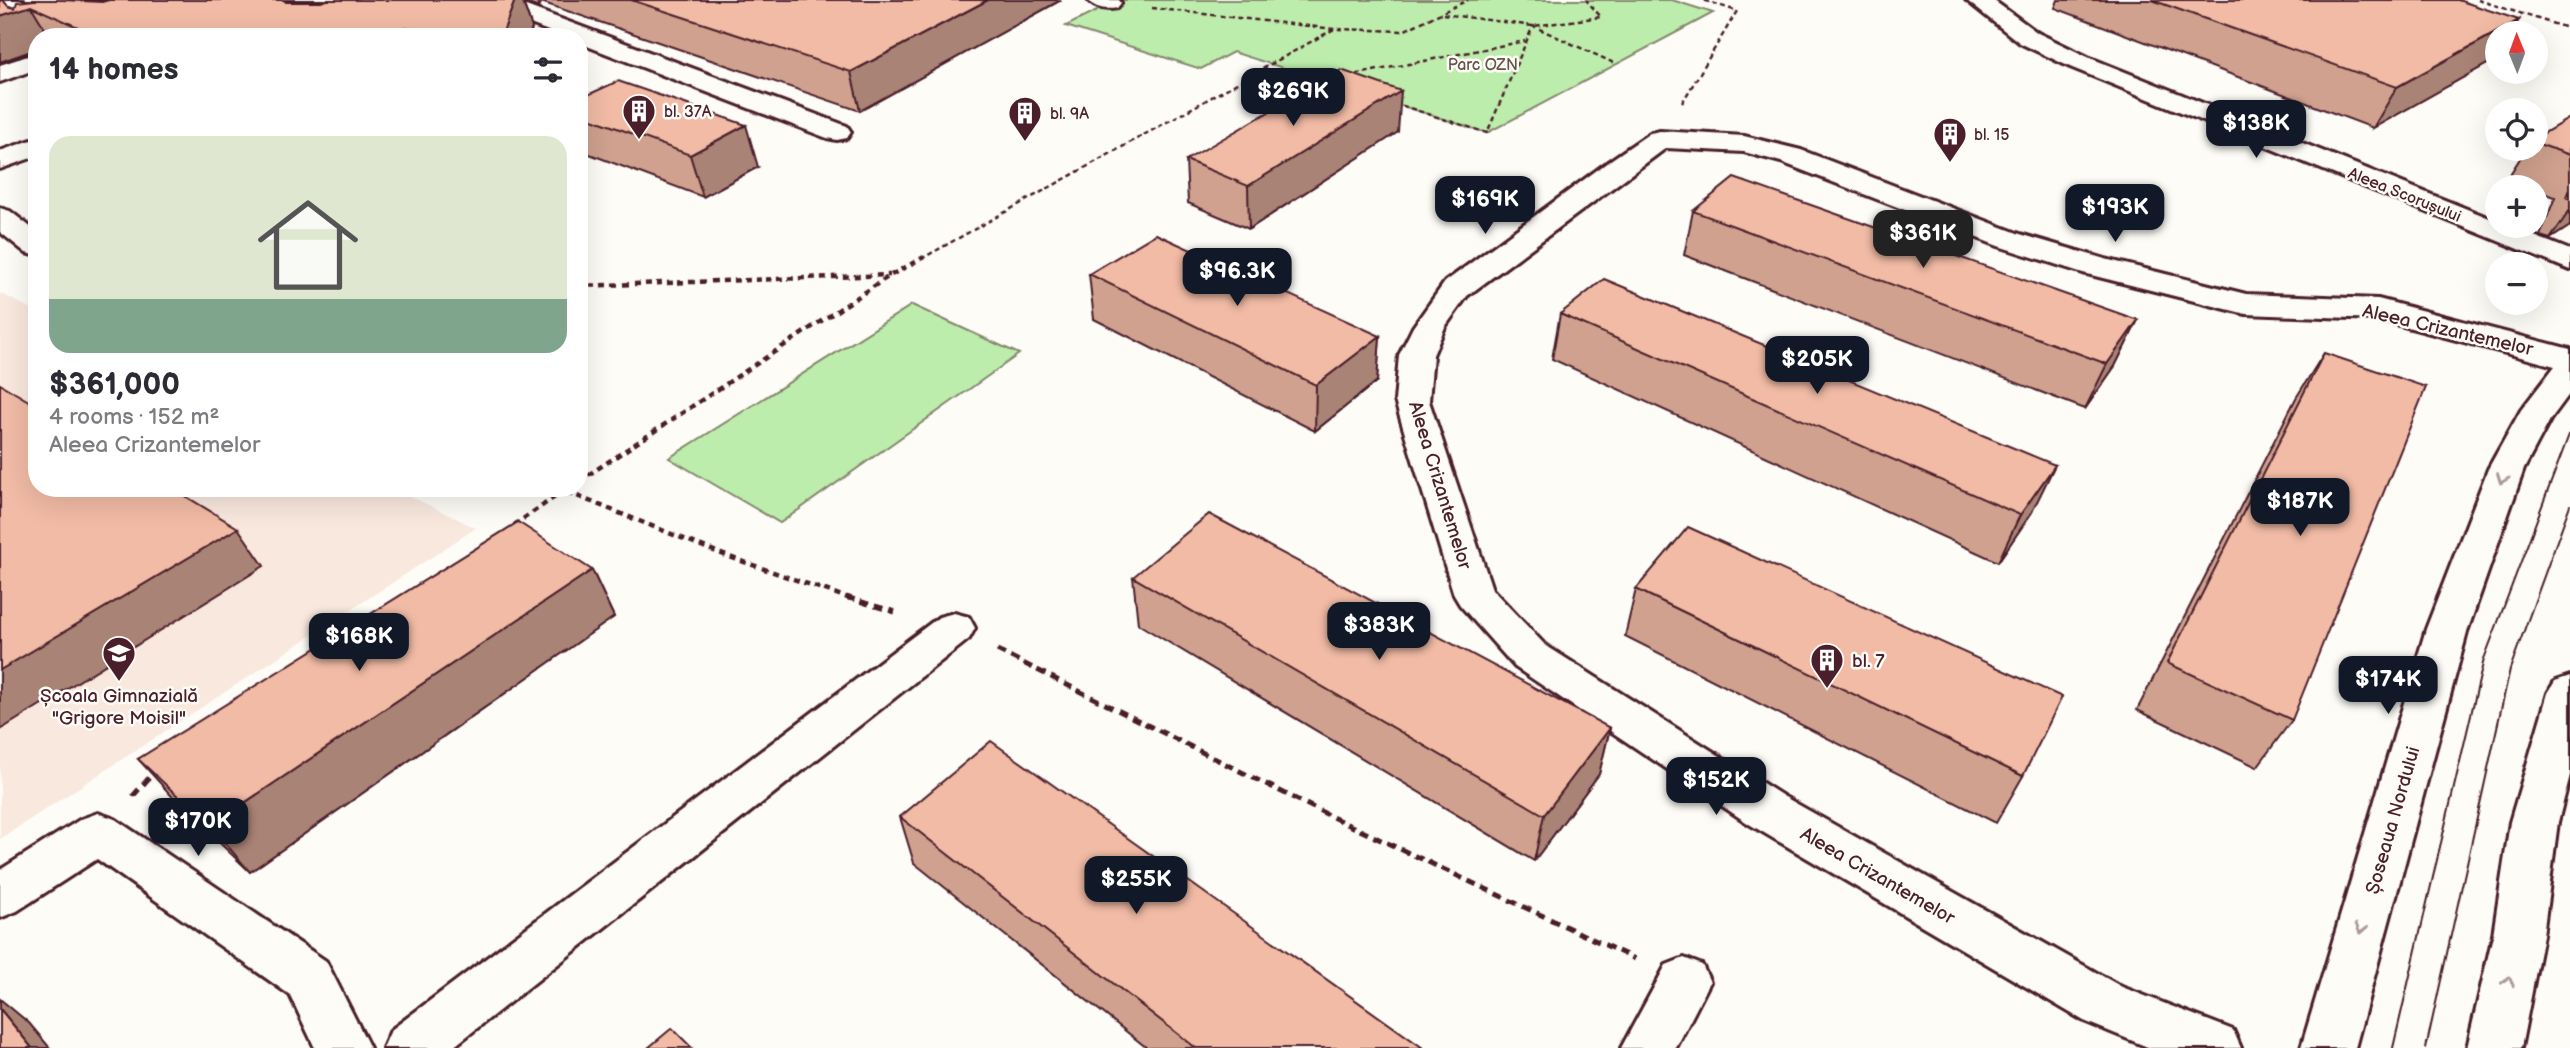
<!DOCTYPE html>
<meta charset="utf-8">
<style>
:root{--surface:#fff;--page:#f2f2f3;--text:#2b2b33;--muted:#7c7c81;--line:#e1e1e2;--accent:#111827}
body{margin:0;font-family:"Balsamiq Sans",sans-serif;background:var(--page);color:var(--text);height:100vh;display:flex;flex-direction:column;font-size:26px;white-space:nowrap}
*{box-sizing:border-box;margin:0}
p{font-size:23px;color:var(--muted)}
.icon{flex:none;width:38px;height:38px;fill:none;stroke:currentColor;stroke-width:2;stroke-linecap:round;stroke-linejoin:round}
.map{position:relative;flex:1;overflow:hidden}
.panel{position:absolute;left:28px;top:28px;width:560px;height:469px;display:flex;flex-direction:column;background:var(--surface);border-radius:28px;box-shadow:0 7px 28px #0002}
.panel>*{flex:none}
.needle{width:46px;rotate:359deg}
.tools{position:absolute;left:2485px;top:21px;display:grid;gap:14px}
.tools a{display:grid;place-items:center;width:63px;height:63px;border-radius:50%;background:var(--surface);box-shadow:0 7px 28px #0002;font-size:35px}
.price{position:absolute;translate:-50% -60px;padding:0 16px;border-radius:14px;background:var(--accent);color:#fff;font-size:23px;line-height:46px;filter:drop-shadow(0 2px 4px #0008)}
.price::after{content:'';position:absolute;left:50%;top:42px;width:21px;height:16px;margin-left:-10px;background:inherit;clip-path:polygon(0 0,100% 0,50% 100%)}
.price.on{background:#222;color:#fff}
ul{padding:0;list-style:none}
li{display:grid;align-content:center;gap:14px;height:371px;padding:0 21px}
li+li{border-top:2px solid var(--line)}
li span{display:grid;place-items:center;height:217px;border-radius:21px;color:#555}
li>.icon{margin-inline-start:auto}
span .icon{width:126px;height:126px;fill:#fffc;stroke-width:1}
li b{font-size:30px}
h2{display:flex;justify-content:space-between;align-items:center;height:84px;padding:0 21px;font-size:30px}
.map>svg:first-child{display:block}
</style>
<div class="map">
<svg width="2570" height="1048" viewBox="0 0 2570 1048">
<rect width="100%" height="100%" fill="#fdfcf7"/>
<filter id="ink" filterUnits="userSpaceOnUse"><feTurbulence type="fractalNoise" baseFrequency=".0143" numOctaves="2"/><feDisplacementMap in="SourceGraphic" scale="14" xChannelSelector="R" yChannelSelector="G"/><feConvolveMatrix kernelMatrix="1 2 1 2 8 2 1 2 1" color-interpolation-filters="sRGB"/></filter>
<g filter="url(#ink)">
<path fill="#f9e8de" d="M 0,293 L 37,312 L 37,488 L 393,488 L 476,528 L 0,839 Z"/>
<path fill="#bdedac" stroke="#84866c" stroke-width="2" d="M 1119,0 L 1672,0 L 1713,13 L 1487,133 L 1233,52 L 1201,69 L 1066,26 Z
M 912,305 L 1019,354 L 780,523 L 669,458 Z"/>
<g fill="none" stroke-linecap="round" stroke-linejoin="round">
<defs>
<path id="minor" d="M 0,0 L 23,0 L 54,37 L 37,37 L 37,43 L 33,42 Z
M 477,0 L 510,0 L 847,126 L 851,132 L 847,138 L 837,140 L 827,138 L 579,43 L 579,37 L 564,37 L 481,5 Z
M 1088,0 L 1119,0 L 1121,3 L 1117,8 C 1107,10 1095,9 1088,0 Z
M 1966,0 L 1993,0 L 2038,33 L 2088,57 L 2497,221 L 2497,226 L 2509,226 L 2570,250 L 2570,270 L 2070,67 L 2020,43 Z
M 37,53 L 37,69 L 0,82 L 0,65 Z
M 1660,131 L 1744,136 L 1801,150 L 2020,234 L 2105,259 L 2246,294 L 2378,299 L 2570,349 L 2570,370 L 2377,319 L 2246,314 L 2083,273 L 1998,246 L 1781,162 L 1744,152 L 1666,148 L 1467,296 L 1445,327 L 1433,355 L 1429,401 L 1492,589 L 1545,645 L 1783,796 L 2122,987 L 2233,1030 L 2241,1048 L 2150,1048 L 2084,1021 L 1749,824 L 1515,667 L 1460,605 L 1454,595 L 1395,401 L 1399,355 L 1413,327 L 1445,282 L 1612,159 L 1650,133 Z
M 37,138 L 37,156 L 0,169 L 0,151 Z
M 0,208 L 10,211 L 37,232 L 37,256 L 26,253 L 0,232 Z
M 954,613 L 969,617 L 975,628 L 969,639 L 452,1048 L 383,1048 L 391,1030 L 939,617 Z
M 98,813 L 115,819 L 326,961 L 370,1048 L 315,1048 L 290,995 L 97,859 L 17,911 L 0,918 L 0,870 L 81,819 Z
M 1684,958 L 1702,965 L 1710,982 L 1676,1048 L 1621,1048 L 1666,965 Z"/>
<path id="major" d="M 2570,359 L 2570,393 L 2550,420 L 2524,469 L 2468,629 L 2355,1048 L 2301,1048 L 2426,629 L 2488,469 L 2521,410 L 2558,362 Z
M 2570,676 L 2570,775 L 2558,822 L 2543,935 L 2521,1048 L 2467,1048 L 2493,935 L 2510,822 L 2548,693 L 2555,681 Z"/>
</defs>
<use href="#minor" stroke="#4a1f2b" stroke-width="6"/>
<use href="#major" stroke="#4a1f2b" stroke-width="6"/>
<path stroke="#4a1f2b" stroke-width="2.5" stroke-dasharray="5 3.5" stroke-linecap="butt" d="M 2478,0 L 2570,29
M 1152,8 L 1334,29 L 1403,31 L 1468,0
M 1443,14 L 1533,26 L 1601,17 L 1586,0
M 1348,76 L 1525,41
M 1394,103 L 1487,133 L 1533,26 L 1616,64
M 1682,103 L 1737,11 L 1703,0
M 921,259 L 1334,29"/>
<path stroke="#4a1f2b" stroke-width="4.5" stroke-dasharray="6 5" stroke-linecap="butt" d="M 579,286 L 890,275
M 579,481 L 891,275 L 924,257
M 557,488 L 724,555 L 851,599
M 514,525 L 568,488"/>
<path stroke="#4a1f2b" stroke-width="5" stroke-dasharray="9 6" stroke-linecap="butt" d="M 846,597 L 895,612
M 997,650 L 1332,817 L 1635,959
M 133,796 L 155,771"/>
<use href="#minor" fill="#fdfcf7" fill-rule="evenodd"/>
<use href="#major" fill="#fdfcf7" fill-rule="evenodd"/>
<path stroke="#4a1f2b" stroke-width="2" d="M 2393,1048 L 2484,659 L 2570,432
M 2426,1048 L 2510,669 L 2570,505"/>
</g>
<path fill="#cfa18e" stroke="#4a1f2b" stroke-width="2" d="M 0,0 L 8,6 L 15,8 L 27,1 L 26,0 L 1061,0 L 860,111 L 541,2 L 539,8 L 523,2 L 532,28 L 529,37 L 37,37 L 37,49 L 0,62 Z
M 2058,0 L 2458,0 L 2497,33 L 2497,57 L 2496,59 L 2373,128 L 2055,8 Z
M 579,99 L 758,167 L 703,197 L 579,150 Z
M 2570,118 L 2570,226 L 2550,239 L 2540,236 L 2555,197 L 2536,190 L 2536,187 L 2530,187 L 2507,179 L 2526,149 L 2536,149 L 2536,138 Z
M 1398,132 L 1249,229 L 1188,203 L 1186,160 Z
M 1693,211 L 2138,320 L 2115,366 L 2085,409 L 1684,255 Z
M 1089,274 L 1380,336 L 1377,381 L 1315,431 L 1094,319 Z
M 1560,314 L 2032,512 L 1998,562 L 1552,359 Z
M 2324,353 L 2292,720 L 2257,767 L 2137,710 L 2296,398 Z
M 592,570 L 614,617 L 250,872 L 180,805 L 138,759 Z
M 1133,577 L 1610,728 L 1599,774 L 1534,861 L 1138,624 Z
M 1636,589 L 2023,776 L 1996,823 L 1625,636 Z
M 900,817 L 1423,1048 L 1147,1048 L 914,863 Z"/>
<path fill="#a98374" stroke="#4a1f2b" stroke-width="2" d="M 63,0 L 170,0 L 90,30 Z
M 284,0 L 381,0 L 306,30 Z
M 515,0 L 522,0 L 532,28 L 529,37 L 501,37 Z
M 536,0 L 540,0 L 541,2 L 539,8 Z
M 988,0 L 1061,0 L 860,111 L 851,72 Z
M 31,6 L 50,37 L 37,37 L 37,49 L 0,62 L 0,16 Z
M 2519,20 L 2511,33 L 2497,33 L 2497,57 L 2496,59 L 2373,128 L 2397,87 Z
M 406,27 L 410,37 L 381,37 Z
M 1401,91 L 1398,132 L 1249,229 L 1248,186 Z
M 746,125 L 758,167 L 703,197 L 690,155 Z
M 2570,210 L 2570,226 L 2550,239 Z
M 2138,320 L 2115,366 L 2085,409 L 2107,364 Z
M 1380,336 L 1377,381 L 1315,431 L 1316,385 Z
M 2055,465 L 2032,512 L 1998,562 L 2020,515 Z
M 238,528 L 264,566 L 0,730 L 0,670 Z
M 592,570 L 614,617 L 250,872 L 210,826 Z
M 1610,728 L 1599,774 L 1534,861 L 1544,815 Z
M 0,999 L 29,1023 L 50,1048 L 32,1048 L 0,1009 Z"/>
<path fill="#f1bba5" stroke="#4a1f2b" stroke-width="2" d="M 0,0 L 3,0 L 8,6 L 15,8 L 17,2 L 34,0 L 63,0 L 102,2 L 109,0 L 284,0 L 286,2 L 321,2 L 327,0 L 515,0 L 501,37 L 434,37 L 406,27 L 381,37 L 100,37 L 31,6 L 0,16 Z
M 631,0 L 988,0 L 851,72 Z
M 2152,0 L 2458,0 L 2519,20 L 2397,87 Z
M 1341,70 L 1401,91 L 1248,186 L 1186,160 Z
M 618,81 L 746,125 L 690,155 L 579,114 L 579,99 Z
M 2570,118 L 2570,155 L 2536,143 L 2536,138 Z
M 1734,178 L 2138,320 L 2107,364 L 1693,211 Z
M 2570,189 L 2570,199 L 2567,197 Z
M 1156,234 L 1380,336 L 1316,385 L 1089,274 Z
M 1604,279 L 2055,465 L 2020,515 L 1560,314 Z
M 2324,353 L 2426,387 L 2292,720 L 2167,663 Z
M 0,384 L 37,406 L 37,488 L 172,488 L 238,528 L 0,670 Z
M 1209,514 L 1610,728 L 1544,815 L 1133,577 Z
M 518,522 L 592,570 L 210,826 L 138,759 Z
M 1688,527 L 2062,697 L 2023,776 L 1636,589 Z
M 991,741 L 1423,1048 L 1196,1048 L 900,817 Z
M 0,1009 L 32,1048 L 0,1048 Z
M 672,1028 L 692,1048 L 648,1048 Z"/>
<defs><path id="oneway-chevron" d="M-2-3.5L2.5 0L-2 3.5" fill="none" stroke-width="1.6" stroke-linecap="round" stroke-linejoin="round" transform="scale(1.75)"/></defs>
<g stroke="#ac999b">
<use href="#oneway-chevron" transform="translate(2502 479) rotate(111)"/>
<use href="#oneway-chevron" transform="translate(2361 929) rotate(106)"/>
<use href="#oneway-chevron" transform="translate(2508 981) rotate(-78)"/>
</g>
</g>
<defs>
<symbol id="building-pin" viewBox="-11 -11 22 30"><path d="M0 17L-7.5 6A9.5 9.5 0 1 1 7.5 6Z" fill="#4a1f2b" stroke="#fdfcf7"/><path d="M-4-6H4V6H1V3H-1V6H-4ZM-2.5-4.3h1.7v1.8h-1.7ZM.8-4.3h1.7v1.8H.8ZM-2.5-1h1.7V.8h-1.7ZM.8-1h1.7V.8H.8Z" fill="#fff"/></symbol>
<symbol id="school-pin" viewBox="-11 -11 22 30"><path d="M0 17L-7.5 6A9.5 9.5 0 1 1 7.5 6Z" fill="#4a1f2b" stroke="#fdfcf7"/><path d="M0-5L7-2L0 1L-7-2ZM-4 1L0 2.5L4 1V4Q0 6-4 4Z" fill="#fff"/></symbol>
</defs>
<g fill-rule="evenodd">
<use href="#building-pin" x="620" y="92" width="38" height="52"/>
<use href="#building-pin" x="1006" y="94" width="38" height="52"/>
<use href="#building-pin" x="1931" y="115" width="38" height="52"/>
<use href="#school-pin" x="100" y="634" width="38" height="52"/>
<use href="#building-pin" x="1808" y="641" width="38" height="52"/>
</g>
<g text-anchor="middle" stroke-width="5" stroke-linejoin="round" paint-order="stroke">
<g font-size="16" fill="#67524b" stroke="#fdfcf7">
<text x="1483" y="70">Parc OZN</text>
</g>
<g font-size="16" fill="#4a1f2b" stroke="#fdfcf7" text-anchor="start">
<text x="664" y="117">bl. 37A</text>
<text x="1050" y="119">bl. 9A</text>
<text x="1974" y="140">bl. 15</text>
</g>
<g font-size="16" fill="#4a1f2b" stroke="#fdfcf7">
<text transform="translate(2405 194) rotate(22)" y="6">Aleea Scorușului</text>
</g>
<g font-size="19" fill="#4a1f2b" stroke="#fdfcf7">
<text transform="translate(2448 329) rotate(13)" y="7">Aleea Crizantemelor</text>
<text transform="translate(1441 485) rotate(73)" y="7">Aleea Crizantemelor</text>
<text transform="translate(2392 820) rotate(-74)" y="7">Șoseaua Nordului</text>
<text transform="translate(1878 875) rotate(30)" y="7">Aleea Crizantemelor</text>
</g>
<g font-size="19" fill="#4a1f2b" stroke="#fdfcf7" text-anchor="start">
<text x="1852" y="667">bl. 7</text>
<text x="119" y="702" text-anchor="middle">Școala Gimnazială<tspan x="119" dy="22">"Grigore Moisil"</tspan></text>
</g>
</g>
</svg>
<div class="tools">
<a><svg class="needle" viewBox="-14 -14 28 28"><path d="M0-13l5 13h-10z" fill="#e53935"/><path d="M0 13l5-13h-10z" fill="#7c7c81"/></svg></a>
<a><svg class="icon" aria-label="locate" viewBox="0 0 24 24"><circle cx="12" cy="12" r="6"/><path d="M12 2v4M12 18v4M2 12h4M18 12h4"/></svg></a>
<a>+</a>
<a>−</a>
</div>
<b class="price" style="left:1293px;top:128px">$269K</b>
<b class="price" style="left:2256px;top:160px">$138K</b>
<b class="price" style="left:1485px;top:236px">$169K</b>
<b class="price" style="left:2115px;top:244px">$193K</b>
<b class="price on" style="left:1923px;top:270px">$361K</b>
<b class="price" style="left:1237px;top:308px">$96.3K</b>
<b class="price" style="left:1817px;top:396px">$205K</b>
<b class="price" style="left:2300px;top:538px">$187K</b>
<b class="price" style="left:1379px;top:662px">$383K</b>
<b class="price" style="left:359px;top:673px">$168K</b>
<b class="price" style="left:2388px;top:716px">$174K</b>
<b class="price" style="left:1716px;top:817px">$152K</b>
<b class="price" style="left:198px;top:858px">$170K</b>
<b class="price" style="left:1136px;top:916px">$255K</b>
<section class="panel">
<h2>14 homes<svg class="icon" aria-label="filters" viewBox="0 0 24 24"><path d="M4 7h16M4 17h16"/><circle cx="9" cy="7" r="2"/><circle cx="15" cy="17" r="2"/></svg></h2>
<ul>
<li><span style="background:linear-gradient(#dfe7d0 75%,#7fa58c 0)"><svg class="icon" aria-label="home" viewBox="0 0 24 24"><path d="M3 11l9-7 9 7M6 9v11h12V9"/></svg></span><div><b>$361,000</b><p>4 rooms · 152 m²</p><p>Aleea Crizantemelor</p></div></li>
</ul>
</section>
</div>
